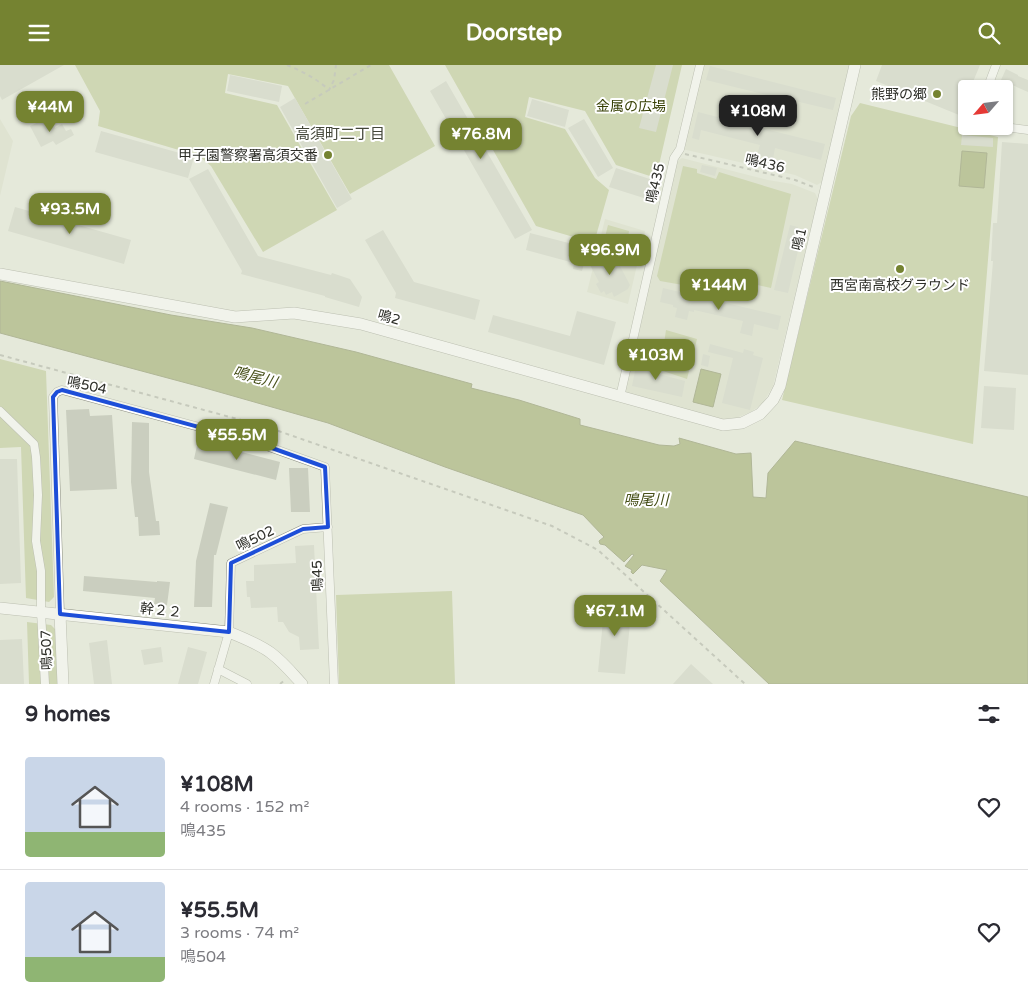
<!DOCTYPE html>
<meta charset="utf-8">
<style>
:root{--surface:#fff;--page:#f2f2f3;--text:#2b2b33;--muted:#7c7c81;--line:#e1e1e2;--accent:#758331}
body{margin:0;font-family:"Varela Round","Noto Sans JP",sans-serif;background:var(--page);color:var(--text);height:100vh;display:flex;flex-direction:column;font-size:19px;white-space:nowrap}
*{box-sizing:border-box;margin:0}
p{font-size:16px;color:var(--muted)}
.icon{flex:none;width:28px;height:28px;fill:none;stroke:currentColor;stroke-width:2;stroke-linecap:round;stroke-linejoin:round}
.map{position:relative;height:619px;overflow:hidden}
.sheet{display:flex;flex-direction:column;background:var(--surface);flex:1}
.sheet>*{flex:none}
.needle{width:32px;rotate:242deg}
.tools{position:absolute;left:958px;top:15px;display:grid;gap:10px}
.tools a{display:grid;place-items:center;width:55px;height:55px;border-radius:5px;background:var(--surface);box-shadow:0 1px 4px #0004;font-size:25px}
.price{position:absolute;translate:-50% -42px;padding:0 11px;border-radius:10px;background:var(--accent);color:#fff;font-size:16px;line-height:32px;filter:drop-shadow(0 1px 2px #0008)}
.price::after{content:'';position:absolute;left:50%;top:30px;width:15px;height:11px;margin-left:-8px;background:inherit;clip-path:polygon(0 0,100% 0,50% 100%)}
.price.current{background:#222;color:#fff}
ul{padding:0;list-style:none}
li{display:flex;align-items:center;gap:15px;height:125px;padding:0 25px}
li+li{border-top:1px solid var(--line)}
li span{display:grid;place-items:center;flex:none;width:140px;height:100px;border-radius:5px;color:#555}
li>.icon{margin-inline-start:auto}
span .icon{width:60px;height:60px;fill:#fffc;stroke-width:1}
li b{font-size:21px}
h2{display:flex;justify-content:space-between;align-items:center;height:60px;padding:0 25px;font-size:21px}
header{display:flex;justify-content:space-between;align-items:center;height:65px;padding:0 25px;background:var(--accent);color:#fff;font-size:22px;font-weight:700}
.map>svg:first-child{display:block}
</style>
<header><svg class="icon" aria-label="menu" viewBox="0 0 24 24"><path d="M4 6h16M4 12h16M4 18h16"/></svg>Doorstep<svg class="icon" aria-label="search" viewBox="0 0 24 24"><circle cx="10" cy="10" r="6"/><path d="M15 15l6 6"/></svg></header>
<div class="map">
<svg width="1028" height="619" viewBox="0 0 1028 619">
<rect width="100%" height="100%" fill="#e5e9da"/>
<path fill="#d7dcc6" d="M 703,0 L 850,0 L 822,117 L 817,120 L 795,110 L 682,84 Z
M 0,54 L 13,76 L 0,131 Z
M 682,93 L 768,115 L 792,119 L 815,128 L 818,134 L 773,321 L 763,338 L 751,347 L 736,353 L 719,354 L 627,330 L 624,325 L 676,97 Z
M 605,154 L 645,166 L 628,239 L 587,227 Z"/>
<path fill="#b4c086" d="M 75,0 L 389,0 L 435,81 L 350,129 L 288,21 L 228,9 L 225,28 L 277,40 L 337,145 L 263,187 L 211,101 L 199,91 L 98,61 L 100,46 Z
M 445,0 L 682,0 L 656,113 L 616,100 L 585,46 L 529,32 L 525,52 L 565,64 L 595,113 L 609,125 L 594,178 L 536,161 Z
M 860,38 L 998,72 L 973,379 L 782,335 L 851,51 Z
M 683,101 L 697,104 L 697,108 L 716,114 L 719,107 L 791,129 L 771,223 L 706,208 L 700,223 L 660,216 L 657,211 Z
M 608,160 L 629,166 L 628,172 L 639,176 L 635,188 L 620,194 L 614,184 L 603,180 Z
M 666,265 L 697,274 L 687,314 L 660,305 Z
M 0,294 L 46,306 L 54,532 L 49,537 L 26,533 L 21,382 L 0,383 Z
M 452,526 L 455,619 L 339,619 L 336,530 Z
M 27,557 L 51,560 L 56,565 L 58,619 L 29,619 Z"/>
<path fill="#8b994f" stroke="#6f7944" d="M 962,86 L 987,88 L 984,123 L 959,121 Z
M 0,216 L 171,250 L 252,263 L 356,287 L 472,319 L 471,323 L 519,335 L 580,354 L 580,360 L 659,380 L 674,381 L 680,379 L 679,373 L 736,389 L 751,388 L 753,432 L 766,433 L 768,408 L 795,376 L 1028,432 L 1028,619 L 769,619 L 660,516 L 667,505 L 642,500 L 633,509 L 631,507 L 632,505 L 625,501 L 634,490 L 632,489 L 624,497 L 605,480 L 600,479 L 599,476 L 604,472 L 583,450 L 445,402 L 328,358 L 205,323 L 0,268 Z
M 701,304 L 721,309 L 713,342 L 693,337 Z"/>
<path fill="#cacebf" d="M 0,0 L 64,0 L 2,35 L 0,31 Z
M 656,0 L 673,0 L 656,67 L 639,63 Z
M 882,0 L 980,0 L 970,24 L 966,24 L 966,34 L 959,50 L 876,16 Z
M 710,1 L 836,33 L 833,45 L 787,34 L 784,44 L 777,42 L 779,33 L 706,15 Z
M 1006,4 L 1018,10 L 1018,11 L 1028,15 L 1028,27 L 1001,15 Z
M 230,10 L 282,21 L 279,37 L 227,26 Z
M 446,16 L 532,165 L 515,174 L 430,26 Z
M 295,33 L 352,134 L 337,143 L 280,42 Z
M 532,34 L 569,45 L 565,62 L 527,51 Z
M 698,47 L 825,79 L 821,95 L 775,83 L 773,94 L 757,90 L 760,80 L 701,65 L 699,75 L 692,73 Z
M 584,54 L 613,103 L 598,112 L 568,63 Z
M 43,55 L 45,60 L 52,56 L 55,63 L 62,59 L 66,66 L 71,64 L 74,70 L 56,80 L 53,76 L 41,82 L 30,61 Z
M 101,66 L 194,92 L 188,113 L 95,87 Z
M 962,70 L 993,73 L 993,82 L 961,80 Z
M 1002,77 L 1028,79 L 1028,310 L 984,306 L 993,196 L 991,196 L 993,158 L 997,158 Z
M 702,100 L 717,103 L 715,111 L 700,107 Z
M 616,103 L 656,116 L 650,135 L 609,122 Z
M 208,104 L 258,191 L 331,210 L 332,208 L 350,214 L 362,232 L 359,242 L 325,232 L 325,231 L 241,209 L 242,206 L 189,114 Z
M 15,142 L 131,175 L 124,199 L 8,166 Z
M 790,160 L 798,162 L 797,167 L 802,169 L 788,228 L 774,225 Z
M 383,165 L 414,217 L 480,235 L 475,255 L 395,233 L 396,228 L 365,175 Z
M 530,168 L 588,183 L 582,206 L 573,204 L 574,198 L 526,185 Z
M 613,188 L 630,220 L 628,224 L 614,232 L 612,227 L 606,230 L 604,226 L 601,228 L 596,219 L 599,217 L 590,200 Z
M 663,223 L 781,251 L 778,265 L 754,259 L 752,271 L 740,268 L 743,256 L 694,245 L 694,247 L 689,246 L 687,255 L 675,252 L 677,243 L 673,242 L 673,240 L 660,237 Z
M 577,246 L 616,257 L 604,300 L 488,267 L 493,250 L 570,271 Z
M 710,279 L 743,288 L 744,284 L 754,287 L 753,290 L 763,293 L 750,345 L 722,338 L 733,293 L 708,287 Z
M 703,289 L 710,291 L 708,302 L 701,300 Z
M 637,296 L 656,300 L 655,308 L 685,316 L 682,332 L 632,321 Z
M 984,321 L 1016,323 L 1014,365 L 981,363 Z
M 89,344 L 90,351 L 112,350 L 117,424 L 70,426 L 66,345 Z
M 132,357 L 149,358 L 149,407 L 156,456 L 159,456 L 160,470 L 139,471 L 138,452 L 135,452 L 131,417 Z
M 198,376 L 280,397 L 276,415 L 194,394 Z
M 0,394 L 17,394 L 21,518 L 0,519 Z
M 289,403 L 308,403 L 310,447 L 291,447 Z
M 210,438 L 228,442 L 216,490 L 214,490 L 212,542 L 194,542 L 196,496 Z
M 314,480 L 319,584 L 300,585 L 299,572 L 289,567 L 283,557 L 278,557 L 277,542 L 251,543 L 250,532 L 247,532 L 246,516 L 254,516 L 254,500 L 296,498 L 295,481 Z
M 84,511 L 157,517 L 157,516 L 170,517 L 167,540 L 154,539 L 155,533 L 83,526 Z
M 605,535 L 632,538 L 625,609 L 598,607 Z
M 22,574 L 24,619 L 0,619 L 0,575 Z
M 107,575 L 112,619 L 94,619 L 89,578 Z
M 161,582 L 163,597 L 144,600 L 141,585 Z
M 188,582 L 207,587 L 198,619 L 178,619 Z
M 691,599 L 713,619 L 673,619 Z"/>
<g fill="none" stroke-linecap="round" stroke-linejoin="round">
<defs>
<path id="street" d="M 987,24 L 996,0
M 997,61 L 1028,65
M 620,332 L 674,93 L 680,84 L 700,0
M 0,346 L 34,379 L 36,392 L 38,430 L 36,476 L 41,506 L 41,547 L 45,619
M 60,549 L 53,332 L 57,327 L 62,325 L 258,378 L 325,402 L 334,619
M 218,604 L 247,619
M 214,619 L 229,567 L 231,498 L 303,464 L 328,462"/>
<path id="secondary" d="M 0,209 L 235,252 L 294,248 L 361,259 L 723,360 L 742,358 L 760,349 L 773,335 L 780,321 L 855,0
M 0,543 L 229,567 C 243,573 259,579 271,588 C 283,597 292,608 302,619
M 60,549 L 63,619"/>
</defs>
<use href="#street" stroke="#8a8d7f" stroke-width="9"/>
<use href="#secondary" stroke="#8a8d7f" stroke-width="12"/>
<path stroke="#a1a498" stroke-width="2" stroke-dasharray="4 4" stroke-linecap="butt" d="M 287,0 C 302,6 317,14 329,25 L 334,15 L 336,0
M 305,39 L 371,0
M 685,89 L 795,115 L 816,123
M 0,290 L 267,362 L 552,461 L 598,485 L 745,619
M 280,619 L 286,614"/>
<use href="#street" stroke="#fff" stroke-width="8"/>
<use href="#secondary" stroke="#fff" stroke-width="11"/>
</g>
<path d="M0 0H1028V619H0ZM 62,325 L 258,378 L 325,402 L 328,462 L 303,464 L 231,498 L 229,567 L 60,549 L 53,332 L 57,327 Z" fill="#e5e9da" fill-opacity=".55" fill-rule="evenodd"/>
<path fill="none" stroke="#1d4ed8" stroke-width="4" stroke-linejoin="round" d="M 62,325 L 258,378 L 325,402 L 328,462 L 303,464 L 231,498 L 229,567 L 60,549 L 53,332 L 57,327 Z"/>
<g fill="#758331" stroke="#fff" stroke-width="2">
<circle cx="937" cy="29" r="5"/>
<circle cx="328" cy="90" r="5"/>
<circle cx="900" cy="204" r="5"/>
</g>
<g text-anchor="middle" stroke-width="4" stroke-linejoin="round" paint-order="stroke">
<g font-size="14" fill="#2e2f29" stroke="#fff" text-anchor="end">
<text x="927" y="34">熊野の郷</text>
<text x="318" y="95">甲子園警察署高須交番</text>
<text x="900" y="225" text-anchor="middle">西宮南高校グラウンド</text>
</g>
<g font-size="14" fill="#363f03" stroke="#fff">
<text x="631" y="46">金属の広場</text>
</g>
<g font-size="14" fill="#2e2f29" stroke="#fff">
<text transform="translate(765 98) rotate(13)" y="5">鳴436</text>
<text transform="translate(655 118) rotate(-77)" y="5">鳴435</text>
<text transform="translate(799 174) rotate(-77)" y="5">鳴1</text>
<text transform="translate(389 252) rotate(16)" y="5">鳴2</text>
<text transform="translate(87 320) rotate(12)" y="5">鳴504</text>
<text transform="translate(255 473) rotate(-26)" y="5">鳴502</text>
<text transform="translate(317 511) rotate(-92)" y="5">鳴45</text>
<text transform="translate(161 545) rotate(6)" y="5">幹２２</text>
<text transform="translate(46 585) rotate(-92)" y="5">鳴507</text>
</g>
<g font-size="15" fill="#434639" stroke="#fff">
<text x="340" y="74">高須町二丁目</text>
</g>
<g font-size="15" font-style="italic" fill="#475019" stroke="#fff">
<text transform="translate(255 312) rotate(15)" y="5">鳴尾川</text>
<text x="646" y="440">鳴尾川</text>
</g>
</g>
</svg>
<div class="tools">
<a><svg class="needle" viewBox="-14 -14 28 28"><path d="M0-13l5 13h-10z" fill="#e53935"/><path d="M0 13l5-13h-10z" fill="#7c7c81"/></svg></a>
</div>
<b class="price" style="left:50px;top:68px">¥44M</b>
<b class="price current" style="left:758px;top:72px">¥108M</b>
<b class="price" style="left:481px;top:95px">¥76.8M</b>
<b class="price" style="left:70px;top:170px">¥93.5M</b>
<b class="price" style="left:610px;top:211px">¥96.9M</b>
<b class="price" style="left:719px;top:246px">¥144M</b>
<b class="price" style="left:656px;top:316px">¥103M</b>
<b class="price" style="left:237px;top:396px">¥55.5M</b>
<b class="price" style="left:615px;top:572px">¥67.1M</b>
</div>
<section class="sheet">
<h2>9 homes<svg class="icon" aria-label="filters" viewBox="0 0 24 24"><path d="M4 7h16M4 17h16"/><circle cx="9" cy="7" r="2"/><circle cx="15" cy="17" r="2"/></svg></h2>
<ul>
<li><span style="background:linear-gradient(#c9d6e8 75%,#8fb573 0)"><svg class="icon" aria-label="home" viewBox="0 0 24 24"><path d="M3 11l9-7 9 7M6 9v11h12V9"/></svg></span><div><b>¥108M</b><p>4 rooms · 152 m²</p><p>鳴435</p></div><svg class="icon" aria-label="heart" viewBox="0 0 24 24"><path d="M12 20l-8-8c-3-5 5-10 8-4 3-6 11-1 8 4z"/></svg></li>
<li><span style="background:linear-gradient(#c9d6e8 75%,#8fb573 0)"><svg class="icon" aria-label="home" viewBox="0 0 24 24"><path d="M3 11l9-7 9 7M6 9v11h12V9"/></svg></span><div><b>¥55.5M</b><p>3 rooms · 74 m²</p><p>鳴504</p></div><svg class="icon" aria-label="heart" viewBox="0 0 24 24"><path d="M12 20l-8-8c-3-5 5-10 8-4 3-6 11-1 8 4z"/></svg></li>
</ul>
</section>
